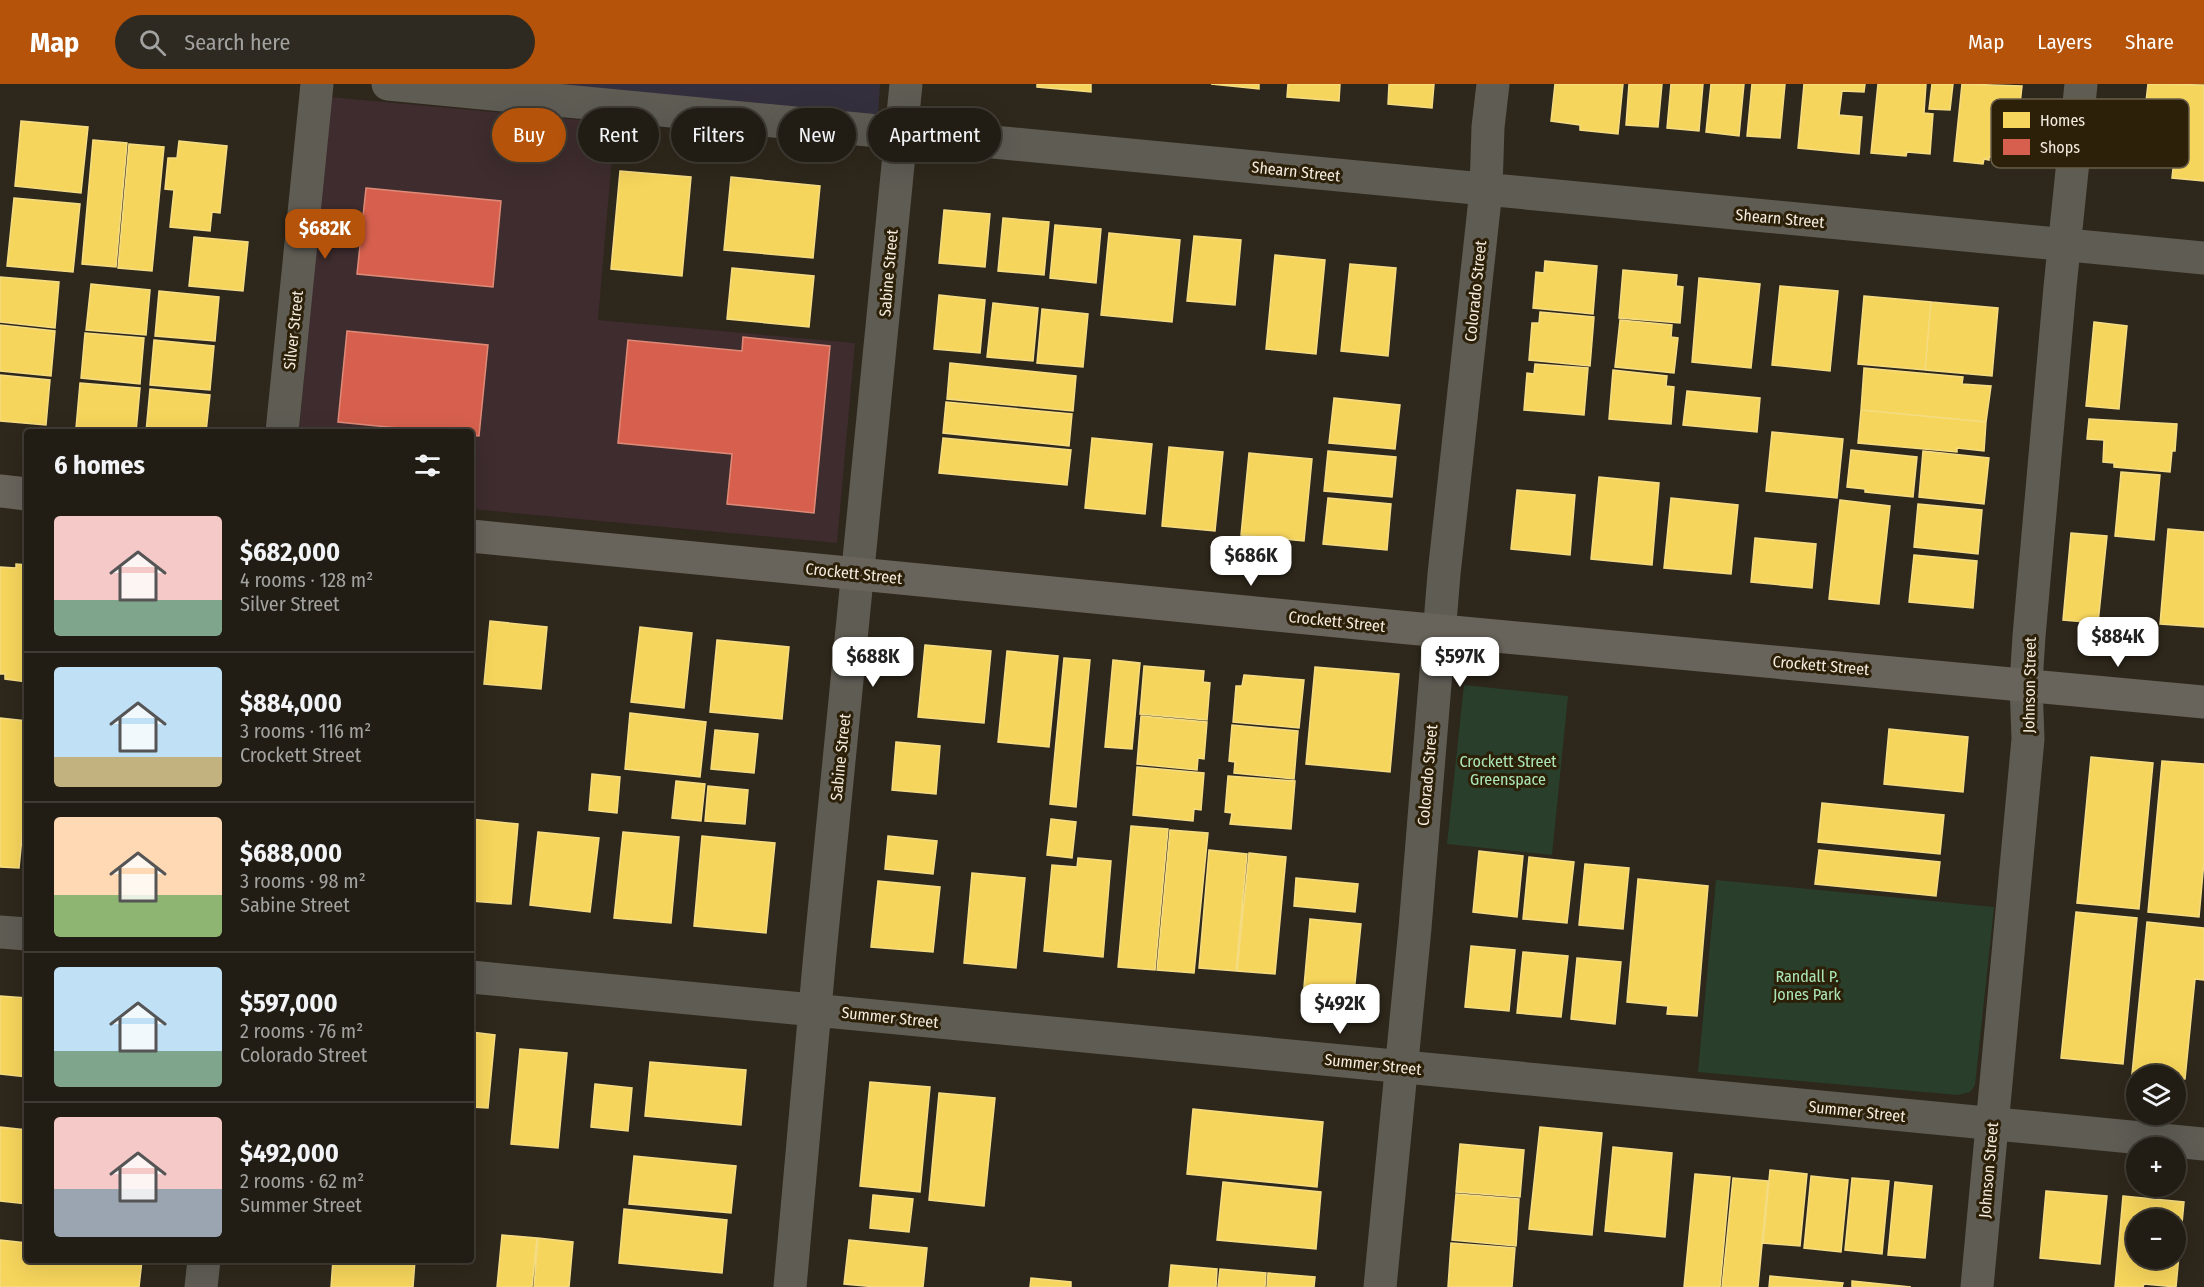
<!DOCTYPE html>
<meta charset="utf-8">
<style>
:root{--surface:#221d14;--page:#2e2a22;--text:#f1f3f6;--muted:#a2a2a0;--line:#3f3b34;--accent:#b45309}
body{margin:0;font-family:"Fira Sans Condensed",sans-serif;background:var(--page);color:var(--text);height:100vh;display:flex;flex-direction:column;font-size:22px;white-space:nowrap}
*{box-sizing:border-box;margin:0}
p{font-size:20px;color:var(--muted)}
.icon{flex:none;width:33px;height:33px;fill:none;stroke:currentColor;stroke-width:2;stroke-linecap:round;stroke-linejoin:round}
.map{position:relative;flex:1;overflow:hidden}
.sheet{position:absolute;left:24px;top:345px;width:450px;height:834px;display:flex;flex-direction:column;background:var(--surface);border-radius:6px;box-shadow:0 6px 24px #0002,0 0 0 2px var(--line)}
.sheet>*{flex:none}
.top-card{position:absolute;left:492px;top:24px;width:570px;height:54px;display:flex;gap:12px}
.fabs{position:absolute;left:2126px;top:981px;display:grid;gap:12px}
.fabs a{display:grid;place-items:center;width:60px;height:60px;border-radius:50%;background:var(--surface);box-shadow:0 6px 24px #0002,0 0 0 2px var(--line);font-size:30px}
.price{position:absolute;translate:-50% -51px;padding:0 14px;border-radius:12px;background:#fff;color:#222;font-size:20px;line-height:39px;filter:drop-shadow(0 2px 3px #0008)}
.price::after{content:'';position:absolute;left:50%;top:36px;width:18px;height:14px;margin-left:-9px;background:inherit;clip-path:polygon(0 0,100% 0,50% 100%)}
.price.selected{background:var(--accent);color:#fff}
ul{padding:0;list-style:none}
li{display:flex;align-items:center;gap:18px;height:150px;padding:0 30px}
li+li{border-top:2px solid var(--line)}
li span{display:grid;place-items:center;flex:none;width:168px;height:120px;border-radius:6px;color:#555}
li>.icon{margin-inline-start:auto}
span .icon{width:72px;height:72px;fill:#fffc;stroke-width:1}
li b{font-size:26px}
h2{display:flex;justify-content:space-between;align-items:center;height:72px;padding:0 30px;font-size:26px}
.tag{padding:0 21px;border-radius:27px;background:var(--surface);box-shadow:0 6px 24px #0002,0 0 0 2px var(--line);font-size:21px;line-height:54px}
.tag.selected{background:var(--accent);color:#fff}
header{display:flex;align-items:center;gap:36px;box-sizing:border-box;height:84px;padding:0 30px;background:var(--accent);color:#fff}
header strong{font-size:28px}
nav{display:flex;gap:33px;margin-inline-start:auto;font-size:21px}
.search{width:420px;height:54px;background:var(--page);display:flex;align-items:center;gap:15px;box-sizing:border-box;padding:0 21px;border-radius:33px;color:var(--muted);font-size:22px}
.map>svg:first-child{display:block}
</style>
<header>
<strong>Map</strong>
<div class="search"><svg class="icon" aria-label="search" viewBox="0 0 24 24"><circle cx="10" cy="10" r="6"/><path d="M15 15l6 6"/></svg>Search here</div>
<nav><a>Map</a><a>Layers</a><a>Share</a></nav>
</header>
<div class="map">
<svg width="2204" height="1203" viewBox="0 0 2204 1203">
<rect width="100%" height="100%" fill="#2e271b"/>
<path fill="#3e2c2e" d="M 330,13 L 615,39 L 598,236 L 855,259 L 837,459 L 471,425 L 471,348 L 299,348 Z"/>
<path fill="#342f3c" d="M 531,0 L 880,0 L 878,33 Z"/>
<path fill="#293f2b" d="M 1464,601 L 1568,612 L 1552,771 L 1447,760 Z
M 1716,796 L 1994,823 L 1975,1001 L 1970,1008 L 1958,1011 L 1698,988 Z"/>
<path fill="#f6d55c" stroke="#f5dc83" stroke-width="1.5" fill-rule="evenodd" d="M 1037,0 L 1091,0 L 1091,8 L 1037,3 Z
M 1211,0 L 1259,0 L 1259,5 Z
M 1288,0 L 1340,0 L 1339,17 L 1287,13 Z
M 1389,0 L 1434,0 L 1432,24 L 1388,20 Z
M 1555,0 L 1623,0 L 1618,50 L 1580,46 L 1580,41 L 1551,37 Z
M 1629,0 L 1662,0 L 1658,43 L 1626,41 Z
M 1671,0 L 1703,0 L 1699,47 L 1667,44 Z
M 1711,0 L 1744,0 L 1739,52 L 1706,48 Z
M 1752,0 L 1785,0 L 1780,54 L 1747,52 Z
M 1804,0 L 1865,0 L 1864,8 L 1842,7 L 1839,31 L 1862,33 L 1859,70 L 1798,64 Z
M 1878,0 L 1926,0 L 1924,29 L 1933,30 L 1930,70 L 1907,68 L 1906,72 L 1871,69 Z
M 1932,0 L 1953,0 L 1950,26 L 1929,25 Z
M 1962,0 L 2022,2 L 2014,75 L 1989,73 L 1989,76 L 1984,75 L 1983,80 L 1954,77 Z
M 2148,0 L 2204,1 L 2204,97 L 2172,94 L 2178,38 L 2144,35 Z
M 21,37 L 88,43 L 81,109 L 15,102 Z
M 93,56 L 127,59 L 116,183 L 82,180 Z
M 179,57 L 227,62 L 220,129 L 212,128 L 210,147 L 170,143 L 174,106 L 165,105 L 168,74 L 177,74 Z
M 129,60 L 164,63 L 152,187 L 118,184 Z
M 620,87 L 691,93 L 682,192 L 611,185 Z
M 731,93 L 820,102 L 813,174 L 724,166 Z
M 14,114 L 80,120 L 73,188 L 7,182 Z
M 944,126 L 990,130 L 985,183 L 939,179 Z
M 1003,134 L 1049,138 L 1044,191 L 998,187 Z
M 1055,141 L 1101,145 L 1096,199 L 1050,194 Z
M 1109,149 L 1180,156 L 1172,238 L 1101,231 Z
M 1194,152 L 1241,156 L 1235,221 L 1187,217 Z
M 194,153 L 248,158 L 243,207 L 189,202 Z
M 1275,171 L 1325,176 L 1316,270 L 1266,265 Z
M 1545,177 L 1597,182 L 1593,230 L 1533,224 L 1536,188 L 1544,189 Z
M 1350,180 L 1396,184 L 1388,272 L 1341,267 Z
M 732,184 L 814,192 L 809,243 L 727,235 Z
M 1623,186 L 1677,191 L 1676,202 L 1683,203 L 1680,239 L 1619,234 Z
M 0,193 L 59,198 L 55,244 L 0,238 Z
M 1699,194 L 1760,200 L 1751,284 L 1692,278 Z
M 91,200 L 150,206 L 146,251 L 86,246 Z
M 1780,202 L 1838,207 L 1830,287 L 1772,281 Z
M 159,207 L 219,213 L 215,257 L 155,252 Z
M 939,211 L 985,216 L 980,269 L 934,265 Z
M 1864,212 L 1931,218 L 1925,286 L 1858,280 Z
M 1931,218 L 1998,224 L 1992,292 L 1925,286 Z
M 993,219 L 1038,224 L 1033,277 L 987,273 Z
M 1042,225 L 1088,230 L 1083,283 L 1037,279 Z
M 1540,228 L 1594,233 L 1590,282 L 1529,276 L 1532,239 L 1539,239 Z
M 1620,236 L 1672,241 L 1671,253 L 1678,254 L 1674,289 L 1615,283 Z
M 2094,238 L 2127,242 L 2119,325 L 2086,322 Z
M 0,241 L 55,247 L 51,292 L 0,287 Z
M 85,249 L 144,254 L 140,300 L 81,294 Z
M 154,256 L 214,262 L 210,306 L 150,301 Z
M 950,279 L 1076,292 L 1073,327 L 947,315 Z
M 1535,280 L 1588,284 L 1584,331 L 1524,326 L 1527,289 L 1534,290 Z
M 1864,284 L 1963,293 L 1962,300 L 1991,302 L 1986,338 L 1861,326 Z
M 1613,286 L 1667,292 L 1666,302 L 1674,303 L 1671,340 L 1609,335 Z
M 0,291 L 50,296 L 46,341 L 0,337 Z
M 80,299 L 140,304 L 136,348 L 76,344 Z
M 150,305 L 210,311 L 206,348 L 146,348 Z
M 1687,307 L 1760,314 L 1757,348 L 1683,341 Z
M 1334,314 L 1400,321 L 1395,365 L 1329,359 Z
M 946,318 L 1072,330 L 1069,362 L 943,349 Z
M 1861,326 L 1986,338 L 1984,367 L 1957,364 L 1957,368 L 1858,359 Z
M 2089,335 L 2177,340 L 2175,367 L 2172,367 L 2170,388 L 2114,383 L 2114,379 L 2103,378 L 2104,356 L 2087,355 Z
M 1772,348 L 1843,355 L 1837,414 L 1766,407 Z
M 943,354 L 1071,366 L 1067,401 L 939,389 Z
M 1092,354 L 1152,360 L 1145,430 L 1085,424 Z
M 1169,363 L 1223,368 L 1215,447 L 1162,442 Z
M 1851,366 L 1917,373 L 1913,413 L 1865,408 L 1865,405 L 1847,403 Z
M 1328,367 L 1396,373 L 1392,413 L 1324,407 Z
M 1923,367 L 1989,374 L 1984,420 L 1919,413 Z
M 1249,369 L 1312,375 L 1304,457 L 1241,451 Z
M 2121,388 L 2160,391 L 2154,456 L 2115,452 Z
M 1599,393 L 1659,399 L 1652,481 L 1591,475 Z
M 1517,406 L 1575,411 L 1570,471 L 1511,465 Z
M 1328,414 L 1391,420 L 1387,466 L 1323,460 Z
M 1671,414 L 1738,421 L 1731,490 L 1664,484 Z
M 1840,416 L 1890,422 L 1879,520 L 1829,515 Z
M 1918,420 L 1982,426 L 1978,470 L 1914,463 Z
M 2168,445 L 2204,448 L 2204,543 L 2160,540 Z
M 2071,449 L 2107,452 L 2098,539 L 2063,536 Z
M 1755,454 L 1816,460 L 1812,504 L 1751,498 Z
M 1914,471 L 1977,477 L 1973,524 L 1909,518 Z
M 16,480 L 27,481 L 27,598 L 5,595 L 5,590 L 0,590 L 0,483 L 16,484 Z
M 490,537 L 547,543 L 541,605 L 484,600 Z
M 640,543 L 692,549 L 684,624 L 631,618 Z
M 717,556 L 789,563 L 782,635 L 710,628 Z
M 925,561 L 991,567 L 984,639 L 918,633 Z
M 1007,567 L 1058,572 L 1049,663 L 998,658 Z
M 1064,574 L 1090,576 L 1076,723 L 1050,720 Z
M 1113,576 L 1140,579 L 1132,665 L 1105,663 Z
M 1144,582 L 1204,587 L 1203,598 L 1210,599 L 1207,636 L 1140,630 Z
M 1315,583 L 1399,590 L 1390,688 L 1306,680 Z
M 1244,591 L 1304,596 L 1299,644 L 1233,638 L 1236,602 L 1242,602 Z
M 630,629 L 706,638 L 700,693 L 625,685 Z
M 1141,632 L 1207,638 L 1204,675 L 1198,674 L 1197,686 L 1137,680 Z
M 0,634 L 27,637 L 27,703 L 19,784 L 0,783 Z
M 1232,641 L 1298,647 L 1294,695 L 1234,689 L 1235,678 L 1229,677 Z
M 1889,645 L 1968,653 L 1963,708 L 1884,700 Z
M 715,646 L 758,650 L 754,689 L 711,685 Z
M 896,658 L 940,662 L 936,710 L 892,706 Z
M 2091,673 L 2153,679 L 2139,825 L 2077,819 Z
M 2162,677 L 2204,680 L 2204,777 L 2199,833 L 2148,828 Z
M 1137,683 L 1204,689 L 1201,726 L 1194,725 L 1193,737 L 1133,731 Z
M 592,690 L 620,693 L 617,729 L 589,726 Z
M 1228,692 L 1295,697 L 1291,745 L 1230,740 L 1232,729 L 1225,728 Z
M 676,697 L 705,700 L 701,737 L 672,734 Z
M 708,702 L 748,706 L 745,740 L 705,737 Z
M 1822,719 L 1944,731 L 1940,770 L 1818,758 Z
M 471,735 L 518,740 L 511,820 L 471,817 Z
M 1051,735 L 1076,738 L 1072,774 L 1047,771 Z
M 1131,742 L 1168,745 L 1155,886 L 1118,883 Z
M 1170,746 L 1208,749 L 1194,889 L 1157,886 Z
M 538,748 L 599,754 L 590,828 L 530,821 Z
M 623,748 L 679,753 L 671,839 L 614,834 Z
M 702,752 L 775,759 L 766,849 L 694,842 Z
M 888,752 L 937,757 L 933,790 L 885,785 Z
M 1209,766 L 1247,770 L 1236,887 L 1199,884 Z
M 1819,766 L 1940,778 L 1936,812 L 1815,800 Z
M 1479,767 L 1523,772 L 1517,833 L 1473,828 Z
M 1249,769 L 1286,773 L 1275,890 L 1237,887 Z
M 1529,773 L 1574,778 L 1567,839 L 1523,835 Z
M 1078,774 L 1111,777 L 1103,873 L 1044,867 L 1052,781 L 1077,783 Z
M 1585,780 L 1629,784 L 1623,845 L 1579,841 Z
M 972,789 L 1025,794 L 1016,884 L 964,879 Z
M 1296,794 L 1358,800 L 1355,828 L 1294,822 Z
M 1638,795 L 1708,802 L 1697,932 L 1667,930 L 1668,922 L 1627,918 Z
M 878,797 L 940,803 L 933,868 L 871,863 Z
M 2076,828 L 2137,834 L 2123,980 L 2061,974 Z
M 1310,835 L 1361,840 L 1353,919 L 1303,914 Z
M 2147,838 L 2204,844 L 2204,896 L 2195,895 L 2185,995 L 2175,994 L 2175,992 L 2132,990 Z
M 1471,862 L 1515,866 L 1509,927 L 1465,923 Z
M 1523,868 L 1568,872 L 1561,933 L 1517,929 Z
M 1577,874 L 1621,878 L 1615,940 L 1571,935 Z
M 0,912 L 27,914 L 27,993 L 0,990 Z
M 471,948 L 495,951 L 488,1024 L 471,1023 Z
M 520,965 L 567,969 L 558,1064 L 511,1060 Z
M 650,978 L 746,986 L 741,1041 L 645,1032 Z
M 870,998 L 930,1003 L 920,1108 L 860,1102 Z
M 595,1000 L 632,1004 L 628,1047 L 591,1043 Z
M 939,1009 L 995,1014 L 984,1122 L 929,1116 Z
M 1193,1025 L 1323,1038 L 1317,1103 L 1187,1090 Z
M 0,1043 L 27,1046 L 27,1120 L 0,1117 Z
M 1540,1043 L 1602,1049 L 1592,1151 L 1529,1145 Z
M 1460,1060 L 1524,1066 L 1520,1113 L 1456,1108 Z
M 1613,1063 L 1672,1069 L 1665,1153 L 1605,1147 Z
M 634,1072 L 736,1082 L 731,1129 L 629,1120 Z
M 1770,1086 L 1807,1090 L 1800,1162 L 1763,1159 Z
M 1695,1090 L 1730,1093 L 1720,1203 L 1684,1203 Z
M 1811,1092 L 1848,1096 L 1841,1168 L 1804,1164 Z
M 1733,1094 L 1768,1097 L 1758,1203 L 1722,1203 Z
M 1852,1094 L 1889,1097 L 1882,1170 L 1845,1166 Z
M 1223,1098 L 1321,1108 L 1316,1165 L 1217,1156 Z
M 1895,1098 L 1932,1102 L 1925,1174 L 1888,1171 Z
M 2046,1107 L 2107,1112 L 2100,1180 L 2040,1174 Z
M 1456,1110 L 1519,1115 L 1516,1162 L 1452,1156 Z
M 873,1111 L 913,1115 L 909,1148 L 870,1144 Z
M 2123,1112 L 2184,1118 L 2176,1203 L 2144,1200 L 2143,1203 L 2115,1203 ZM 2136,1136 L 2175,1136 L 2175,1174 L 2136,1174 Z
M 624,1125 L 727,1136 L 722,1189 L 619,1179 Z
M 502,1151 L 537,1154 L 532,1203 L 497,1203 Z
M 538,1154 L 573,1158 L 569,1203 L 534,1203 Z
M 0,1156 L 27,1159 L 27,1176 L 142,1176 L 139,1203 L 0,1203 Z
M 849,1156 L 927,1164 L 923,1203 L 876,1203 L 844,1200 Z
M 1451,1159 L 1515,1164 L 1512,1203 L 1448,1203 Z
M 333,1176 L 415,1176 L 413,1203 L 331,1203 Z
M 1171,1181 L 1217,1185 L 1216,1203 L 1169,1203 Z
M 1220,1185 L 1266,1189 L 1265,1203 L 1218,1203 Z
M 1268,1189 L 1315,1193 L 1314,1203 L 1267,1203 Z
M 1770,1192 L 1843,1199 L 1842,1203 L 1769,1203 Z
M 1031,1194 L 1071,1198 L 1071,1203 L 1030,1203 Z
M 1852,1197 L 1911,1203 L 1852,1203 Z"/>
<path fill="#d6604d" stroke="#df8a78" stroke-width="1.5" d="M 366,104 L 501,117 L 493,203 L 357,190 Z
M 347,247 L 488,261 L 479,352 L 471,351 L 471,348 L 438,348 L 338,338 Z
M 743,253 L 830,262 L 814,429 L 727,420 L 732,370 L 618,359 L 628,256 L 742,267 Z"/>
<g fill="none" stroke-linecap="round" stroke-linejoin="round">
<path stroke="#5f5c54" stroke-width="33" d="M 388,0 L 2204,174
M 282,348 L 317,0
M 0,848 L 27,850
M 471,893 L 2204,1060
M 201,1203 L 204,1176
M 790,1203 L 820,869 L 906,0
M 1380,1203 L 1415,844 L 1444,490 L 1486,106 L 1488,43 L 1493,0
M 1977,1203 L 2028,655 L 2026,600 L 2029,552 L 2060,203 L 2081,0"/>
<path stroke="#68635b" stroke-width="33" d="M 0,407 L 27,410
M 471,452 L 1399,543 L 2204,618"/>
</g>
<g text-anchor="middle" stroke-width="6" stroke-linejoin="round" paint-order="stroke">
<g font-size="16" fill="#f4ecde" stroke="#2c2009">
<text transform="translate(1296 87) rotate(6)" y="6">Shearn Street</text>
<text transform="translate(1780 134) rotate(5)" y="6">Shearn Street</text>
<text transform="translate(888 189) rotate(-85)" y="6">Sabine Street</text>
<text transform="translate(1475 207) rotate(-84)" y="6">Colorado Street</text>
<text transform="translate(293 246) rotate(-84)" y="6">Silver Street</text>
<text transform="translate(854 489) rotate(6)" y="6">Crockett Street</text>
<text transform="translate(1337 537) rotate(6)" y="6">Crockett Street</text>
<text transform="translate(1821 581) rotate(5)" y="6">Crockett Street</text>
<text transform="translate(2029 601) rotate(-89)" y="6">Johnson Street</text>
<text transform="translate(840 673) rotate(-84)" y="6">Sabine Street</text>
<text transform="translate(1427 691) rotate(-85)" y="6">Colorado Street</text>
<text transform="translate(890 933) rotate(6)" y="6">Summer Street</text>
<text transform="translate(1373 980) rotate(6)" y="6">Summer Street</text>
<text transform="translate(1857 1027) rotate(6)" y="6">Summer Street</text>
<text transform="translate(1988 1086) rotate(-85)" y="6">Johnson Street</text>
</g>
<g font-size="16" fill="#ace6b6" stroke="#2c2009">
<text x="1508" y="683">Crockett Street<tspan x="1508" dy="18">Greenspace</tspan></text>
<text x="1807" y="898">Randall P.<tspan x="1807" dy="18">Jones Park</tspan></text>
</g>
</g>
<rect x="1991" y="15" width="198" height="69" rx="9" fill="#2c2009" stroke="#685d49" stroke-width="1.5"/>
<rect x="2003" y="28" width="27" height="16" fill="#f6d55c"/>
<rect x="2003" y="55" width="27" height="16" fill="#d6604d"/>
<g font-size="16" fill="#f4ecde">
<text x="2040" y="42">Homes</text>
<text x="2040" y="69">Shops</text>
</g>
</svg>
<div class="fabs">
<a><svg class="icon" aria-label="layers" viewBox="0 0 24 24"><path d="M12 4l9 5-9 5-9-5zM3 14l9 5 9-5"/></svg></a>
<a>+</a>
<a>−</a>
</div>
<b class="price selected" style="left:325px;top:176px">$682K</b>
<b class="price" style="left:1251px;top:503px">$686K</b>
<b class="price" style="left:2118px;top:584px">$884K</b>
<b class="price" style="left:873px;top:604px">$688K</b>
<b class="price" style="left:1460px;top:604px">$597K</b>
<b class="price" style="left:1340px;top:951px">$492K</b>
<div class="top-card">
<a class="tag selected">Buy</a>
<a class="tag">Rent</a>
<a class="tag">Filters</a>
<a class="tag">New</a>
<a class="tag">Apartment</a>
</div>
<section class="sheet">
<h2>6 homes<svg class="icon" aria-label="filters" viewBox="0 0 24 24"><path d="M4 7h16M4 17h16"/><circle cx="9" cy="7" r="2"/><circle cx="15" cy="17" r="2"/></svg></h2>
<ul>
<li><span style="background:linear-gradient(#f6c9c9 70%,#7fa58c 0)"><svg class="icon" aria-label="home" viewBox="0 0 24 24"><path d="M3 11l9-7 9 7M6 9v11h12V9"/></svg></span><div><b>$682,000</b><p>4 rooms · 128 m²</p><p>Silver Street</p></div></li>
<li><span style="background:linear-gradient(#bfe0f5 75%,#c2b280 0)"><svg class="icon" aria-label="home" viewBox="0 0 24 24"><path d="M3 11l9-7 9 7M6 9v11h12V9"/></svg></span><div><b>$884,000</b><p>3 rooms · 116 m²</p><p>Crockett Street</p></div></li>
<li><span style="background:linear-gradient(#ffd9b3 65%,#8fb573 0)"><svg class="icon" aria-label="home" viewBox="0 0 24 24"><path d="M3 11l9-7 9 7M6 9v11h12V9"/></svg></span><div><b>$688,000</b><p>3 rooms · 98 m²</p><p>Sabine Street</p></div></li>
<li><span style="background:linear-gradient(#bfe0f5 70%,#7fa58c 0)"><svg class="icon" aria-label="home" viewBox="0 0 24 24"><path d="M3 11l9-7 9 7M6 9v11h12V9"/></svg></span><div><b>$597,000</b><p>2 rooms · 76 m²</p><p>Colorado Street</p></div></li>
<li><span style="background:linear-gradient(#f6c9c9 60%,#9aa5b1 0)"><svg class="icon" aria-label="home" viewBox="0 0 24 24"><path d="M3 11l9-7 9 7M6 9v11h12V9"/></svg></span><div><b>$492,000</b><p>2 rooms · 62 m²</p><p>Summer Street</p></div></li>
</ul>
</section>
</div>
